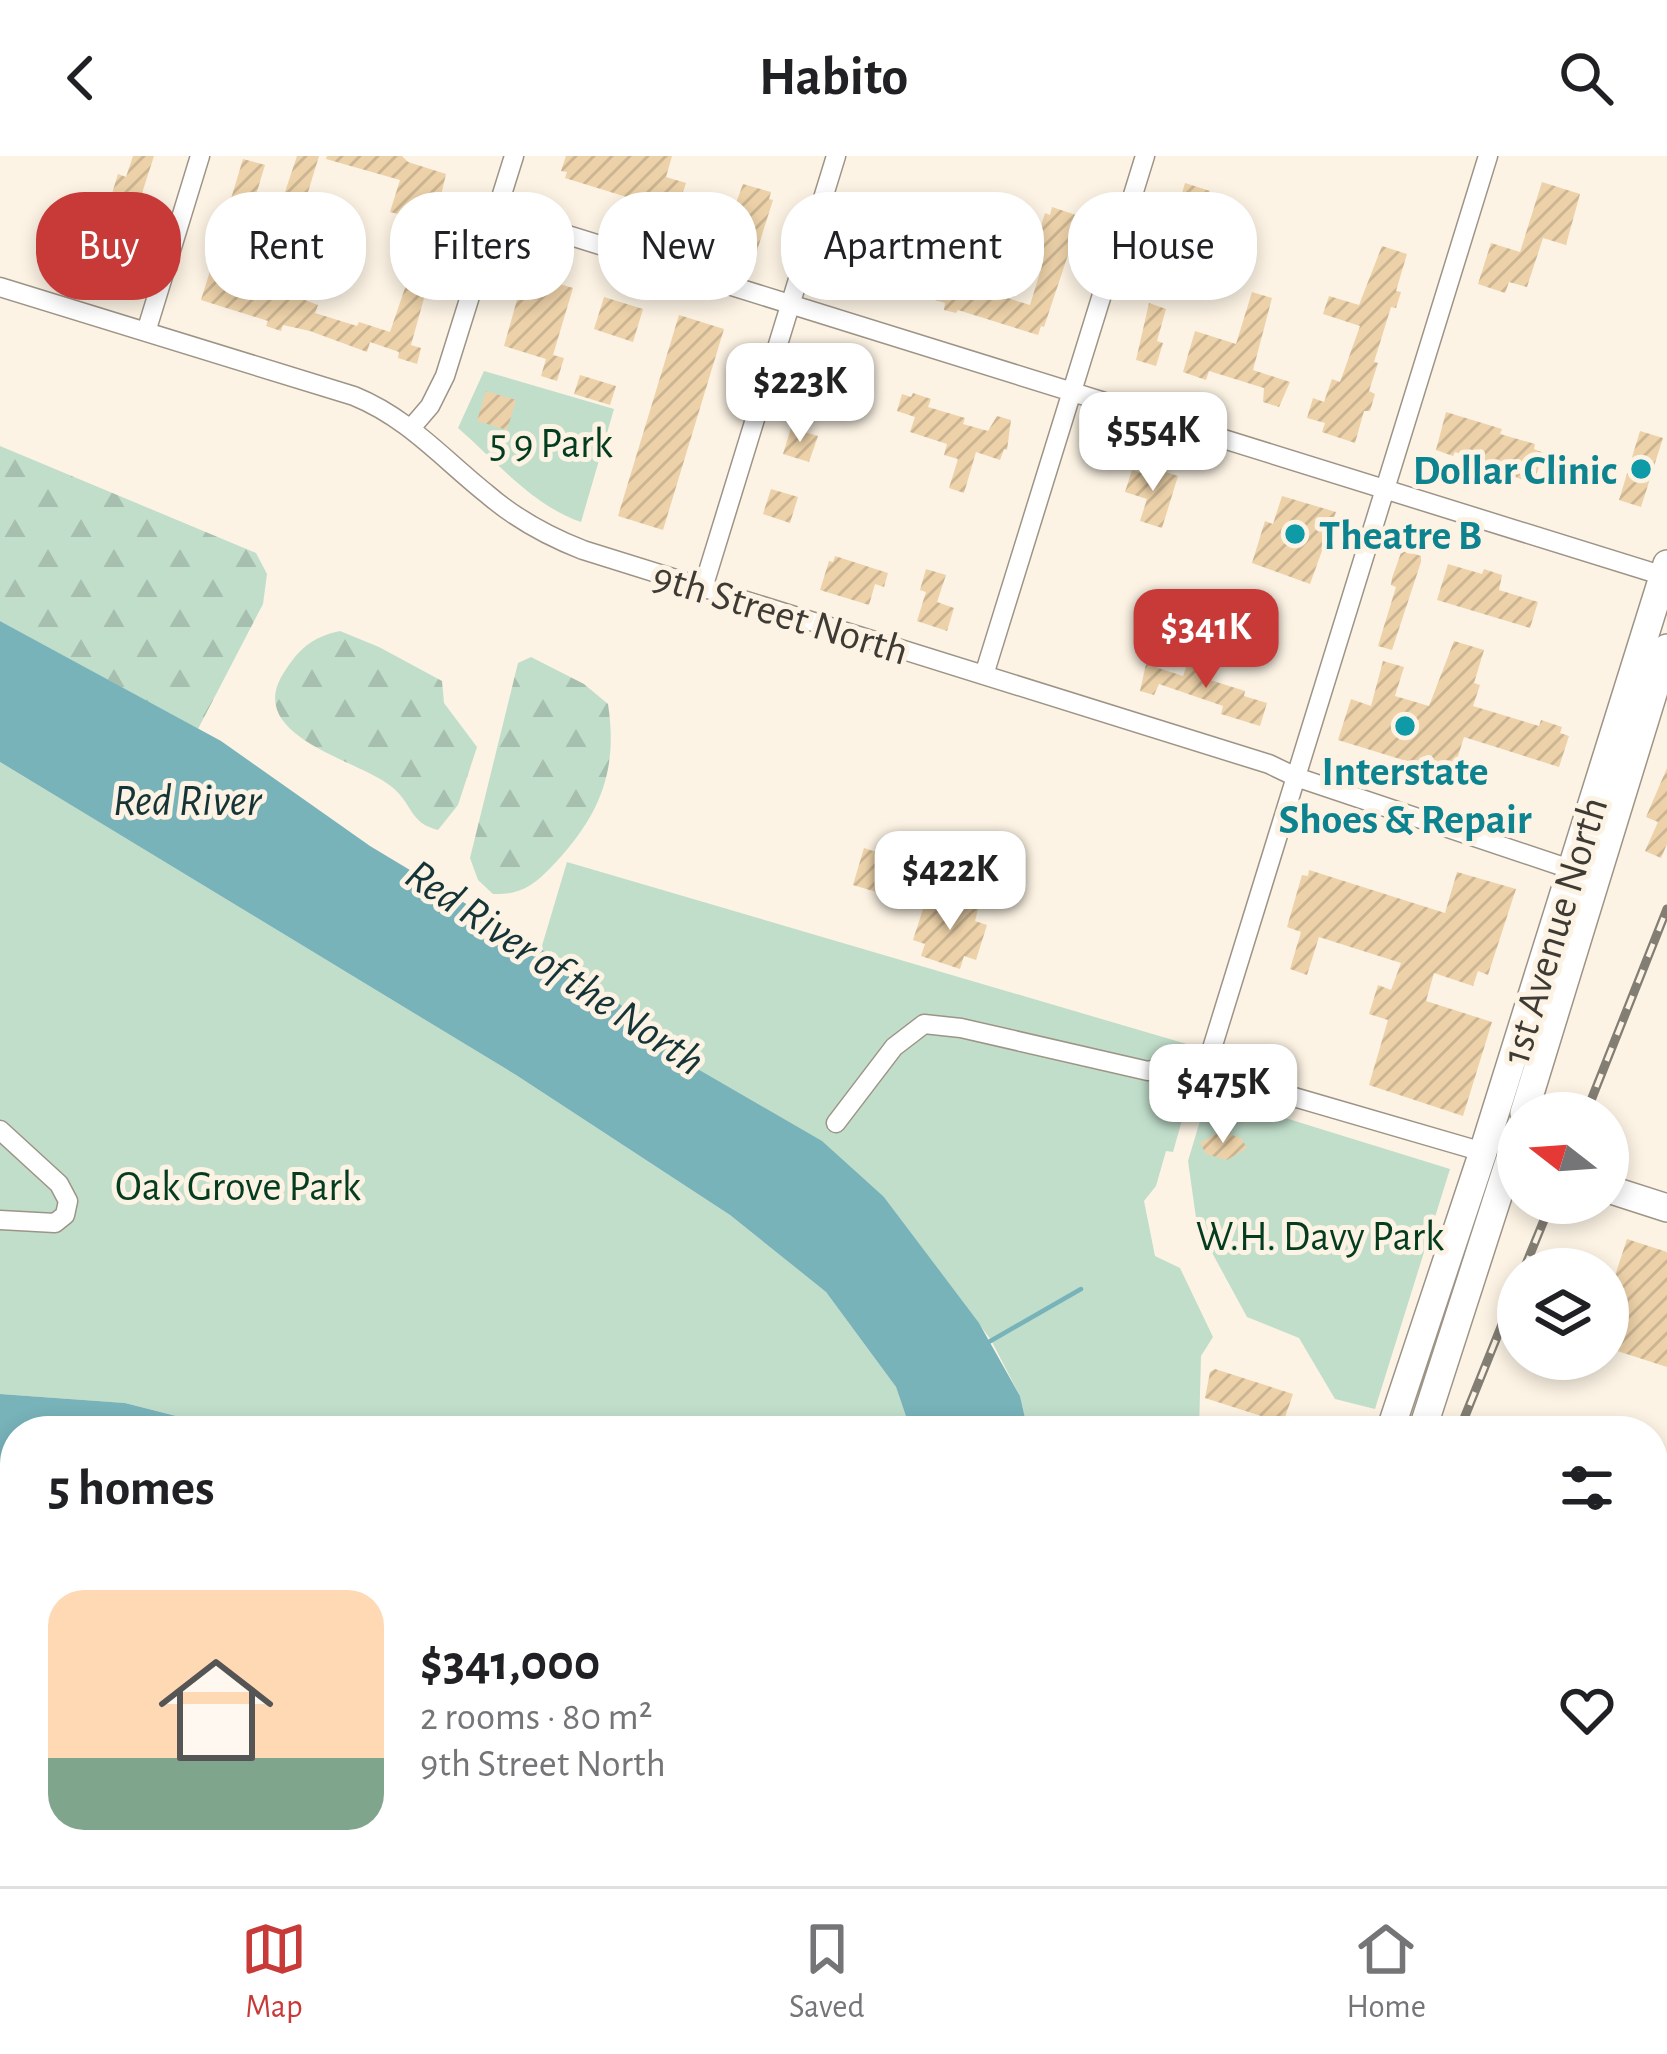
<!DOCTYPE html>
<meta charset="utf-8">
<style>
:root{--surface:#fff;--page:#f6f6f6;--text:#202124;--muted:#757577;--line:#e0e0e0;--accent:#c83a38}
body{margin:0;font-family:"Alegreya Sans",sans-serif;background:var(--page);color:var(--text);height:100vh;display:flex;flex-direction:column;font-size:45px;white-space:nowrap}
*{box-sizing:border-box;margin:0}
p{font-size:39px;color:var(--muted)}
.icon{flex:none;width:66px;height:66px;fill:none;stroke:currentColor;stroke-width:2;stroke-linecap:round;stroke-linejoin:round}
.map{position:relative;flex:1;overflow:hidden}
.drawer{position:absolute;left:0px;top:1260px;width:1668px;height:471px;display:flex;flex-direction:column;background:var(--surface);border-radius:48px 48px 0 0;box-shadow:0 6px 18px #0003}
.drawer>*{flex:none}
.top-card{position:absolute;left:36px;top:36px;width:1596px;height:108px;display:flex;gap:24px}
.needle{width:78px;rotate:287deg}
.controls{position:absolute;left:1497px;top:936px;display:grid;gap:24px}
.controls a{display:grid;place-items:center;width:132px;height:132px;border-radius:50%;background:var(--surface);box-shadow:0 6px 18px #0003;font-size:60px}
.price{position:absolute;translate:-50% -102px;padding:0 27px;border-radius:24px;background:#fff;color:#222;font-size:39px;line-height:78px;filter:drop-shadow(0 3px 6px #0008)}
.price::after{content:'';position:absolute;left:50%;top:72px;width:36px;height:27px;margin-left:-18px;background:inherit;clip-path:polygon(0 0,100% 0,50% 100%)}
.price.active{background:var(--accent);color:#fff}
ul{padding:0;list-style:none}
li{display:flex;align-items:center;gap:36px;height:300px;padding:0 48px}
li+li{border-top:3px solid var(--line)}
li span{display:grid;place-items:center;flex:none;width:336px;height:240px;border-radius:36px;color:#555}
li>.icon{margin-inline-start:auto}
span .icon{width:144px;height:144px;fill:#fffc;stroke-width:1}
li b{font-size:51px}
h2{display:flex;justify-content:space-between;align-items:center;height:144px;padding:0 48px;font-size:51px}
.chip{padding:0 42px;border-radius:48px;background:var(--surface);box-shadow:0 6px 18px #0003;font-size:42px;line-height:108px}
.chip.active{background:var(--accent);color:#fff}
header{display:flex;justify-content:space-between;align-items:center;height:156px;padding:0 48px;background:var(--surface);font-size:54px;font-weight:600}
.tabs{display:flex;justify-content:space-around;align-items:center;height:168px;border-top:3px solid var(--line);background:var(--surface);font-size:33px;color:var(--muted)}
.tabs a{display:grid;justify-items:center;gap:6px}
.tabs .active{color:var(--accent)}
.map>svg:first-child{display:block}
</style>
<header><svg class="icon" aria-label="back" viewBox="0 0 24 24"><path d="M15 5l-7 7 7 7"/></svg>Habito<svg class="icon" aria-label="search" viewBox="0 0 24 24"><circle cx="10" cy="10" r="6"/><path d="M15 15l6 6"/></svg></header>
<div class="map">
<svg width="1667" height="1730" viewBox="0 0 1667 1730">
<defs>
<pattern id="forest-firs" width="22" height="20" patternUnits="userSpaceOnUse" patternTransform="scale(3)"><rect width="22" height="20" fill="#c1decb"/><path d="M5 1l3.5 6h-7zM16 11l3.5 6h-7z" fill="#a7bfaf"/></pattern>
<pattern id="building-hatch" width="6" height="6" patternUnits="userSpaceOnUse" patternTransform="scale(3)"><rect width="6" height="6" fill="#edd2a9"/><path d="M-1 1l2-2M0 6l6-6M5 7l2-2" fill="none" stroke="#ccb592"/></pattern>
</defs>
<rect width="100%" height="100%" fill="#fcf3e4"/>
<path fill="url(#forest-firs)" d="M 0,290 L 256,397 L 267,418 L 263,448 L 198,573 L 0,465 Z
M 340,475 L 379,491 L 442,525 L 444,547 L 477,591 L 458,649 L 438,674 C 409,667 413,648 392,631 C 360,604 244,581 283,518 C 298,494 311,481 340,475 Z
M 531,501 L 584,528 L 608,548 C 618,613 601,657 557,705 C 536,727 524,739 493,738 L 478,724 L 470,702 L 518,507 Z"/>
<path fill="#c1decb" d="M 484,215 L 614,253 L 581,366 C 533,350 496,305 458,272 Z
M 0,606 L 516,919 L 730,1059 L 826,1136 L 896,1231 L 911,1275 L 235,1275 L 125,1247 L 0,1238 Z
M 567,706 L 1197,891 L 1180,947 L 1186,950 L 1173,996 L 1166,995 L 1156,1030 L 1144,1045 L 1155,1100 L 1180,1112 L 1213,1181 L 1201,1200 L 1199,1275 L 1028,1275 L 1020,1240 L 991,1184 L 884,1041 L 747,944 L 689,908 L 631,856 L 541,793 Z
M 1208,938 L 1450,1013 L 1375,1253 L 1335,1243 L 1299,1182 L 1247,1161 L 1197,1069 L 1188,1005 Z
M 0,1344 L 15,1346 L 15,1716 L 985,1716 L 973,1730 L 0,1730 Z"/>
<path fill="#78b3ba" d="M 0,465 L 221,585 L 370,690 L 541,793 L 631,856 L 689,908 L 822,985 L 884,1041 L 979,1167 L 1020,1240 L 1028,1275 L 911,1275 L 896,1231 L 826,1136 L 730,1059 L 516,919 L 0,606 Z
M 0,1238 L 125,1247 L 235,1275 L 15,1275 L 15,1346 L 0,1344 Z"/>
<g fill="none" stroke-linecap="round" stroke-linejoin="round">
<path stroke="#78b3ba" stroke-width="4.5" d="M 987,1187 L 1081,1133"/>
</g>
<path fill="url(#building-hatch)" d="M 133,0 L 154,0 L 114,124 L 75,112 L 81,92 L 98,98 L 107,68 L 103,67 L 118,18 L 126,21 Z
M 297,0 L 319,0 L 304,49 L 283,42 Z
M 327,0 L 402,0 L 408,6 L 446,18 L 432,78 L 440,81 L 432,108 L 409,101 L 416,78 L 401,74 L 406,60 L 390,56 L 400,24 L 326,3 Z
M 566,0 L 672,0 L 666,21 L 686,27 L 676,57 L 672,62 L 654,56 L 631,49 L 633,43 L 565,22 L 567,16 L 561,15 Z
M 243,3 L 265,9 L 252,52 L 230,46 Z
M 1542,26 L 1580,38 L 1566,89 L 1543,82 L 1527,131 L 1509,126 L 1505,137 L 1478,128 L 1491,87 L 1520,96 Z
M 1185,27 L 1210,35 L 1193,89 L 1169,81 Z
M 743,28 L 771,36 L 769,43 L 773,44 L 755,101 L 720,90 Z
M 1052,51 L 1076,59 L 1068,99 L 1044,171 L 1041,170 L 1038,179 L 958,154 L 956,157 L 944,154 L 945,147 L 872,125 L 879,103 L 912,113 L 922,80 L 934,84 L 929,101 L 940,105 L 938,111 L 1007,132 L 1004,141 L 1030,149 L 1042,110 L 1030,106 L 1045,57 L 1050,59 Z
M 220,83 L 242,89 L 232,121 L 292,139 L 318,149 L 315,157 L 357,170 L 359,166 L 390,176 L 406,129 L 426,135 L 411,189 L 421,192 L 417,208 L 398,202 L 399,196 L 370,186 L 367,196 L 310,175 L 283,169 L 281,175 L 266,170 L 268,165 L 201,144 Z
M 1196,83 L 1236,95 L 1227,124 L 1207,118 L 1205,125 L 1185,119 Z
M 1382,90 L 1407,98 L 1396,135 L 1401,136 L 1396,152 L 1391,151 L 1374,206 L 1378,207 L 1369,235 L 1375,238 L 1370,255 L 1364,255 L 1355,287 L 1322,276 L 1325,267 L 1307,262 L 1313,242 L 1324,246 L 1332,223 L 1340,226 L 1360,170 L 1323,158 L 1329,140 L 1359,149 Z
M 518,107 L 543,115 L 540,122 L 573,132 L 553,199 L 564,202 L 557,225 L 541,220 L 546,203 L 504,190 L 517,144 L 507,141 Z
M 1252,136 L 1272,142 L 1253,214 L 1290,226 L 1279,251 L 1263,246 L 1264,232 L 1209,215 L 1206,224 L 1183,216 L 1195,175 L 1236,188 Z
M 604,141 L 643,153 L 633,186 L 594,173 Z
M 1149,147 L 1166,153 L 1157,185 L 1163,187 L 1156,210 L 1136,204 Z
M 679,159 L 724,173 L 663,374 L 618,360 Z
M 580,219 L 616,230 L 610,249 L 574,238 Z
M 827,222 L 845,227 L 836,261 L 815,254 Z
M 486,235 L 516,244 L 507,274 L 477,265 Z
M 913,237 L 931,243 L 928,251 L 965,262 L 963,268 L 988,275 L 997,260 L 1011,264 L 1007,294 L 1004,293 L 1000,304 L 976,296 L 964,337 L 949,332 L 958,303 L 944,299 L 947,288 L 910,276 L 915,261 L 897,255 L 902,238 L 911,241 Z
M 1446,256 L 1502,273 L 1500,278 L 1535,288 L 1534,293 L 1544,297 L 1533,327 L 1512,320 L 1512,314 L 1455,296 L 1453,300 L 1436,294 Z
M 791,272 L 818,280 L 809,306 L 783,298 Z
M 1640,275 L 1663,282 L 1641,351 L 1619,344 Z
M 1156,313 L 1178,320 L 1162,372 L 1140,365 L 1147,343 L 1125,336 L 1132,314 L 1154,321 Z
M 771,333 L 798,341 L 790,367 L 763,358 Z
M 1282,340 L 1336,356 L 1310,428 L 1252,407 L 1265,365 L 1273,368 Z
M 1402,394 L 1421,400 L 1421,406 L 1392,494 L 1378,490 L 1396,431 L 1391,429 L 1392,422 Z
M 835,400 L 888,417 L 884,431 L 875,428 L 869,449 L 820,434 L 829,405 L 833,406 Z
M 1448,408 L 1482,418 L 1484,413 L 1502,419 L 1499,434 L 1538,446 L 1530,472 L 1437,444 Z
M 926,413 L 946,419 L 937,446 L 954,452 L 947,475 L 917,465 L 926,436 L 920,434 Z
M 1454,485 L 1484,494 L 1474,527 L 1480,529 L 1473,550 L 1539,570 L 1541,564 L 1562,571 L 1560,577 L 1569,580 L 1559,611 L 1464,581 L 1452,619 L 1338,584 L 1351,543 L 1371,550 L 1383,505 L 1404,511 L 1395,540 L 1429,550 Z
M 1188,506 L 1210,512 L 1207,523 L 1245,535 L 1244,540 L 1267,547 L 1260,570 L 1221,558 L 1223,550 L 1159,528 L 1154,539 L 1140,535 L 1146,508 L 1183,520 Z
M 1667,612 L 1667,688 L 1661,702 L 1645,695 L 1658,666 L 1646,661 Z
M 864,692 L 914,708 L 903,744 L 853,729 Z
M 1309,714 L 1445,757 L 1457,716 L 1516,733 L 1488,819 L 1478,815 L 1473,830 L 1434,817 L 1426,845 L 1492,866 L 1463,960 L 1369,929 L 1388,864 L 1369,858 L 1378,829 L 1391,834 L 1401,807 L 1319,781 L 1307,819 L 1290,813 L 1301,776 L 1287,771 L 1302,719 L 1308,720 Z
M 939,741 L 978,753 L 975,765 L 987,769 L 976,804 L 964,800 L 960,813 L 921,800 L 925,788 L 913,784 L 924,750 L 936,753 Z
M 1220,975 L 1241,982 L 1247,992 L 1227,1004 L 1206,998 L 1200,987 Z
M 1627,1083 L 1667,1096 L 1667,1211 L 1608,1192 L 1608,1141 Z
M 1215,1213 L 1293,1238 L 1283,1267 L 1205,1242 L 1210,1216 Z"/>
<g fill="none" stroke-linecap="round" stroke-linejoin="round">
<defs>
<path id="street" d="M 497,57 L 1667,421
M 0,131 L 354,240 C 408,262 442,302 487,338 C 516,363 547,380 583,394 L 1269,608 L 1296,621 L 1582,717
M 146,176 L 200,0
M 412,271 L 430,250 L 445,220 L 514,0
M 703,432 L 836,0
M 984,519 L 1145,0
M 1205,915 L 1488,0
M 836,967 L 894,891 L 924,868 L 961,872 L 1148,915 L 1177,907 L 1483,996
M 0,974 L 59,1028 L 68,1045 L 65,1059 L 55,1067 L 0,1064
M 1653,1398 L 1667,1402
M 1653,1688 L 1667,1692
M 1211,1730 L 1224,1716"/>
<path id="secondary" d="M 1524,957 L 1667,492
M 1608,1033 L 1667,1052
M 1390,1275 L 1483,996 L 1667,408
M 1422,1275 L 1518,978
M 1653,1513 L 1667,1468
M 1000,1730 L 1013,1716
M 1053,1730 L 1066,1716
M 1586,1730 L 1591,1716"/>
</defs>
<use href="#street" stroke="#9d9487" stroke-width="21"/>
<use href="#secondary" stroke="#9d9487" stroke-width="30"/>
<use href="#street" stroke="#fff" stroke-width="18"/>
<use href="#secondary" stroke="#fff" stroke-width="27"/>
<defs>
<path id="rail" d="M 1586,957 L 1667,753
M 1524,1113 L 1551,1047
M 1459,1275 L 1518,1129
M 1154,1730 L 1169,1716"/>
</defs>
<use href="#rail" stroke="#837e74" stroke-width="9"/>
<use href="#rail" stroke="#fcf3e4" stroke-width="4.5" stroke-dasharray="14" stroke-linecap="butt"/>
</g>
<g fill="#0f9aa8" stroke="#fcf3e4" stroke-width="4.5">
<circle cx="1641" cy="313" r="12"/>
<circle cx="1295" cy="378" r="12"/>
<circle cx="1405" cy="570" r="12"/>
</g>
<g text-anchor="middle" stroke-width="10" stroke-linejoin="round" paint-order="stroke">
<g font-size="42" fill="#043c20" stroke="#fcf3e4">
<text x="551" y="301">5 9 Park</text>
<text x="238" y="1044">Oak Grove Park</text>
<text x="1320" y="1094">W.H. Davy Park</text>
</g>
<g font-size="42" font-weight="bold" fill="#0d838f" stroke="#fcf3e4" text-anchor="end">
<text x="1617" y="328">Dollar Clinic</text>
<text x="1319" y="393" text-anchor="start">Theatre B</text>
<text x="1405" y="629" text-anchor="middle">Interstate<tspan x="1405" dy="48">Shoes &amp; Repair</tspan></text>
</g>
<g font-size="42" fill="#3e3a34" stroke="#fcf3e4">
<text transform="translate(781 456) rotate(17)" y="15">9th Street North</text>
<text transform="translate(1553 774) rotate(-73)" y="15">1st Avenue North</text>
</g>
<g font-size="45" font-style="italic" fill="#153437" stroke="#fcf3e4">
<text x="187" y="659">Red River</text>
<text transform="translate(556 810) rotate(34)" y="16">Red River of the North</text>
</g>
</g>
</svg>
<div class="controls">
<a><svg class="needle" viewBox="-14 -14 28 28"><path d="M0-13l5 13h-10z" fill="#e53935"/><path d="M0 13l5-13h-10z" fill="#757577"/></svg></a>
<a><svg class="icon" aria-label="layers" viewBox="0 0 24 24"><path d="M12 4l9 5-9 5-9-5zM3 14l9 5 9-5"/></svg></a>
</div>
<b class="price" style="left:800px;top:289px">$223K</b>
<b class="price" style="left:1153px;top:338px">$554K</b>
<b class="price active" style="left:1206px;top:535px">$341K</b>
<b class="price" style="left:950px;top:777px">$422K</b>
<b class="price" style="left:1223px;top:990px">$475K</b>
<div class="top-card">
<a class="chip active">Buy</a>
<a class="chip">Rent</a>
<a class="chip">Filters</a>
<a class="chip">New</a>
<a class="chip">Apartment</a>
<a class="chip">House</a>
</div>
<section class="drawer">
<h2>5 homes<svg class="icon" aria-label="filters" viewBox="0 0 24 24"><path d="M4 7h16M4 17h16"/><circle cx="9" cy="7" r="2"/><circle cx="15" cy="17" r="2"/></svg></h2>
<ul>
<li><span style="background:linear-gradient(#ffd9b3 70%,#7fa58c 0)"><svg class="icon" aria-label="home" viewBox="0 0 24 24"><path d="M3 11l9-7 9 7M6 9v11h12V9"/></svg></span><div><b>$341,000</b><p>2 rooms · 80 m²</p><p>9th Street North</p></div><svg class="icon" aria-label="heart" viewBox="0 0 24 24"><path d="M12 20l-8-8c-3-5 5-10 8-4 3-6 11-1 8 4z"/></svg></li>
</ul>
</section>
</div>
<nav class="tabs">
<a class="active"><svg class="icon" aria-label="map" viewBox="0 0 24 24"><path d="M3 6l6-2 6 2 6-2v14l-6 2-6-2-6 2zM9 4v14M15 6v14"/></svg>Map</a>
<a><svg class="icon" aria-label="saved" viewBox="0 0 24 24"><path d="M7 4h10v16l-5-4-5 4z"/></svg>Saved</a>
<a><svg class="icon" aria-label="home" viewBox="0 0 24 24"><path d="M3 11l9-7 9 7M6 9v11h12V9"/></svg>Home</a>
</nav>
